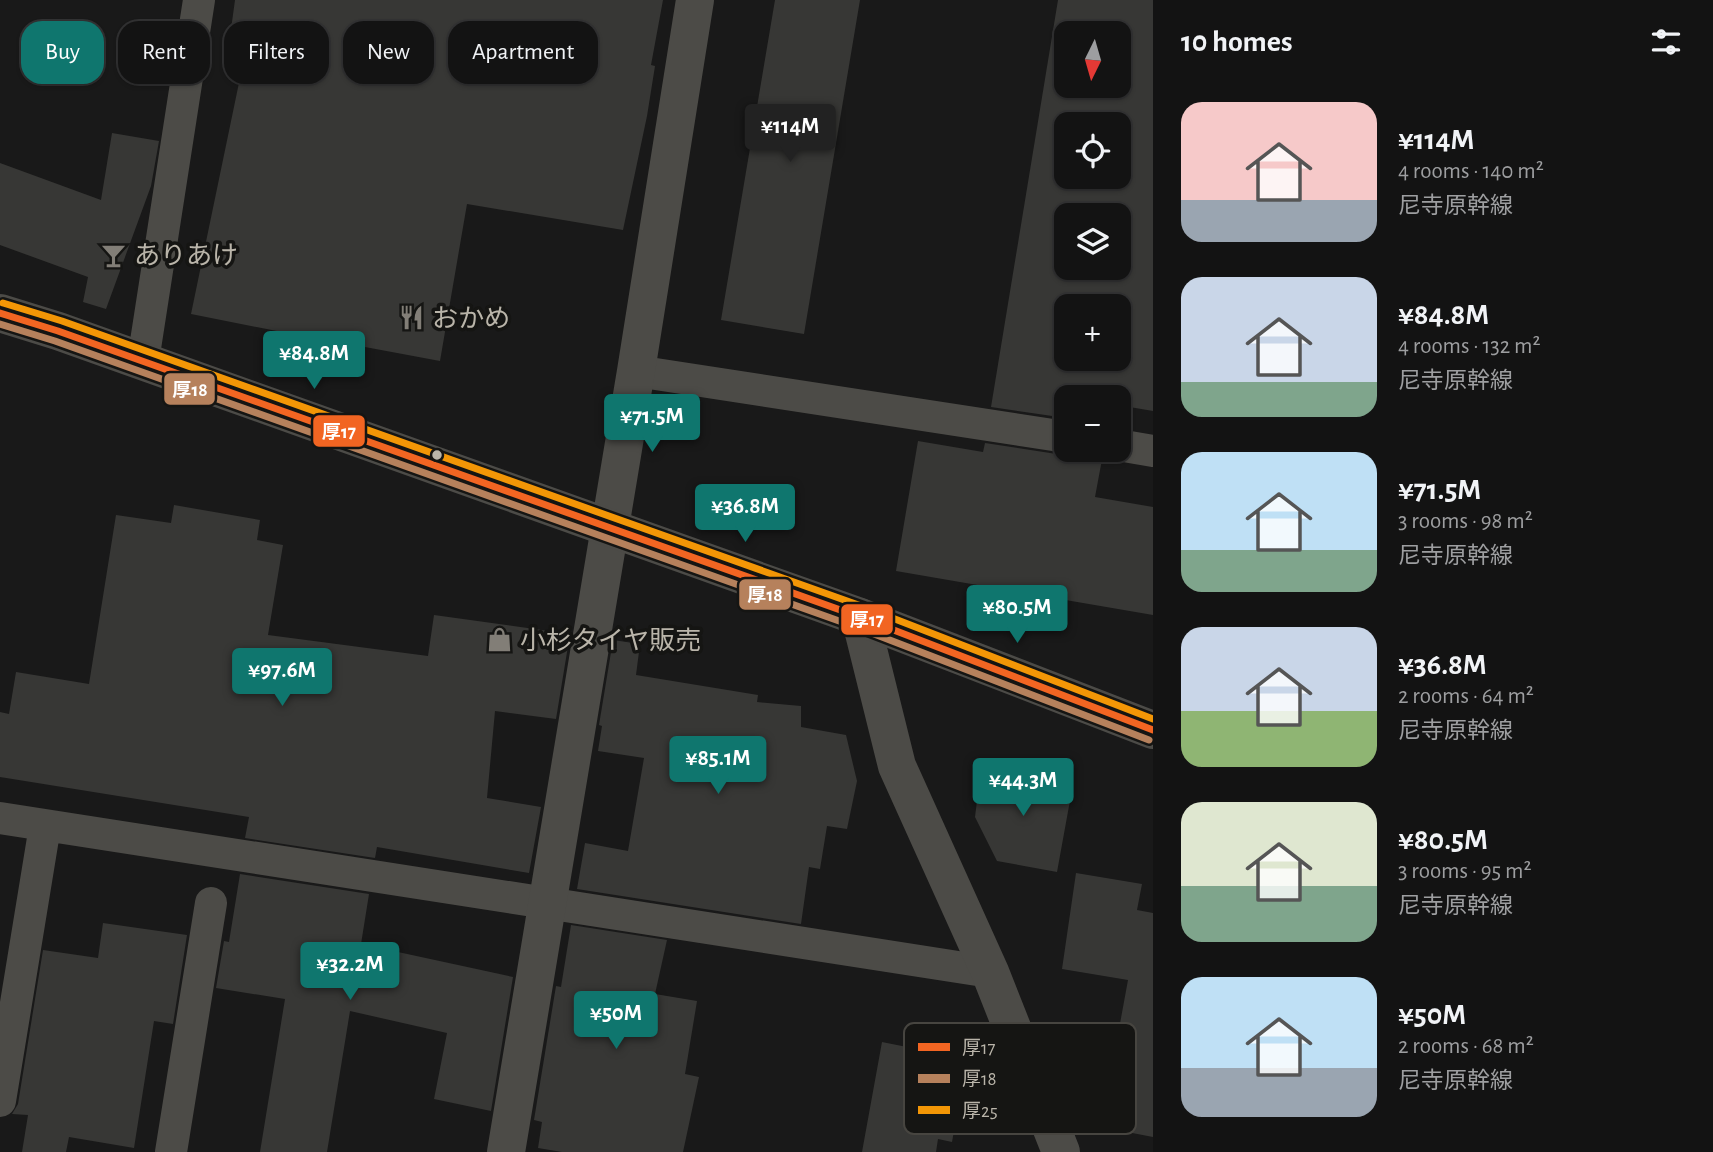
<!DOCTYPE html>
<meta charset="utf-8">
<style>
:root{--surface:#131313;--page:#202021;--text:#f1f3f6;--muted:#9d9ea0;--line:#323233;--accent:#0f766e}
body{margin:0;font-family:"Alegreya Sans","Noto Sans JP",sans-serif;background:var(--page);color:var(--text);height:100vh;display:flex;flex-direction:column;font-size:26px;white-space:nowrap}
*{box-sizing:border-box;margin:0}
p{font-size:23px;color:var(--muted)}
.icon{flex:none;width:38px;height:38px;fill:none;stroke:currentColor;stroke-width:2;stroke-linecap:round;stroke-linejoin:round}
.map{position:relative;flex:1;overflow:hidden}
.details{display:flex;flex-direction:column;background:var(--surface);width:560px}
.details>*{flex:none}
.top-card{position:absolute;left:21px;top:21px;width:665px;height:63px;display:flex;gap:14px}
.needle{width:46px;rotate:185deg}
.fabs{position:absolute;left:1054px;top:21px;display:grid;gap:14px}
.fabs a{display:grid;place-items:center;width:77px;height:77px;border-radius:14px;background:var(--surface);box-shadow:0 2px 5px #0004,0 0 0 2px var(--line);font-size:35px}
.price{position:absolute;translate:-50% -60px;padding:0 16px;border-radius:7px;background:var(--accent);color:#fff;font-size:23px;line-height:46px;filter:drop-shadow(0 2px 4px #0008)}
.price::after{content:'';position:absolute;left:50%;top:42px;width:21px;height:16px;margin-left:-10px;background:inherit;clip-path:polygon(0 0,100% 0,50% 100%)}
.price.current{background:#222;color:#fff}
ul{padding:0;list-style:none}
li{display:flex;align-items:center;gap:21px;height:175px;padding:0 28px}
li span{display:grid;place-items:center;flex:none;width:196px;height:140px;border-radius:21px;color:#555}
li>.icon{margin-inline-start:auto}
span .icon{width:84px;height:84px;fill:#fffc;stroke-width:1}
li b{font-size:30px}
h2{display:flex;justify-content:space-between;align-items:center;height:84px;padding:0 28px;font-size:30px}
.pill{padding:0 24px;border-radius:21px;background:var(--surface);box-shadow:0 2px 5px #0004,0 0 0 2px var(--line);font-size:24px;line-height:63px}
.pill.current{background:var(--accent);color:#fff}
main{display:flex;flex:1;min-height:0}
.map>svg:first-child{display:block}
</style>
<main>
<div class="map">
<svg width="1153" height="1152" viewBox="0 0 1153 1152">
<rect width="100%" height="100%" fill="#191919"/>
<path fill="#373735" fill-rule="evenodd" d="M 235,0 L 663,0 L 651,65 L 655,66 L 647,116 L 623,230 L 467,204 L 440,361 L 365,347 L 362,360 L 295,347 L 297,335 L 191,314 L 246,49 L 229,44 Z
M 775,0 L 860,0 L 804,334 L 721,320 Z
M 1058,0 L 1153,0 L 1153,411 L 1118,405 L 1118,397 L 1066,397 L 1066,418 L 991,407 ZM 1066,33 L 1118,33 L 1118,86 L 1066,86 ZM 1066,124 L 1118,124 L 1118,177 L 1066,177 ZM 1066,215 L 1118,215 L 1118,268 L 1066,268 ZM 1066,306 L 1118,306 L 1118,359 L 1066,359 Z
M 112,133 L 159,141 L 151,186 L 106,309 L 83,302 L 88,277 L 0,245 L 0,163 L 101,200 Z
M 918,441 L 983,452 L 985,443 L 1063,455 L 1072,454 L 1079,450 L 1101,450 L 1103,454 L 1095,497 L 1153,507 L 1153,615 L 896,571 Z
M 174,505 L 260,520 L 257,540 L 283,545 L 268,635 L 428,656 L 434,615 L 570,634 L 556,719 L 495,711 L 487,798 L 541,807 L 529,873 L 377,847 L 375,858 L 245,838 L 249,817 L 0,777 L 0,712 L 9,714 L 16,672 L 89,684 L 116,515 L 171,523 Z
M 613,640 L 640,644 L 636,675 L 758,695 L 757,702 L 801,706 L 801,727 L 846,735 L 857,781 L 847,829 L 827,826 L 820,869 L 809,867 L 801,924 L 577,889 L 585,843 L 628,851 L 644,758 L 598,751 L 602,726 L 599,725 Z
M 981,769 L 1073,784 L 1057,872 L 997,861 L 975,817 Z
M 1076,873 L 1142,884 L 1137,910 L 1153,913 L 1153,1137 L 1101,1127 L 1128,980 L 1062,969 Z
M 240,874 L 369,894 L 361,944 L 513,977 L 491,1111 L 434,1099 L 447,1033 L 350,1011 L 327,1152 L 260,1152 L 285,999 L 216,988 L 224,941 L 229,942 Z
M 103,923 L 187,935 L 173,1024 L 154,1021 L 134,1148 L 69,1137 L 66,1152 L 22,1152 L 28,1115 L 12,1114 L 18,1104 L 43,950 L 98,958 Z
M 571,925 L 667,940 L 655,994 L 697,1001 L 685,1074 L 699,1077 L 683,1152 L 562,1152 L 538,1148 L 542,1122 L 534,1120 L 556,986 L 561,987 Z
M 882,1042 L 927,1051 L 925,1062 L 965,1070 L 952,1142 L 938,1139 L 936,1152 L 862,1152 Z"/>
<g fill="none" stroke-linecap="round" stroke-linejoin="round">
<path stroke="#4c4b47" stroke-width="32" d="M 143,361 L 199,0
M 636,371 L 1066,437
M 1118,445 L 1153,451
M 0,818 L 990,972
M 0,1101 L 45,826
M 171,1152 L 211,903"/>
<path stroke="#4c4b47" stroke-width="38" d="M 860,617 L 897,766 L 990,972 L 1061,1152
M 506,1152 L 636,371 L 695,0"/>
<path stroke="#4c4b47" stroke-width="38" d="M 0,313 L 58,331 L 860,617 L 1153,730"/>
<defs>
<path id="bus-1" d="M 0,313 L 58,331 L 860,617 L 1153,730"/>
<path id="bus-2" d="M 0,324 L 55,341 L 856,627 L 1149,740"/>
<path id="bus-3" d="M 3,303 L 62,321 L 864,607 L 1153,719"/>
</defs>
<use href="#bus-1" stroke="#151513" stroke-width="12"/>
<use href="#bus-2" stroke="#151513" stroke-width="12"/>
<use href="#bus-3" stroke="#151513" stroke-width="12"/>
<use href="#bus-1" stroke="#f26522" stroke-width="7"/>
<use href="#bus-2" stroke="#b6815c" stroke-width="7"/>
<use href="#bus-3" stroke="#f39606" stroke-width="7"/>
</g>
<defs>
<symbol id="bar-bare" viewBox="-9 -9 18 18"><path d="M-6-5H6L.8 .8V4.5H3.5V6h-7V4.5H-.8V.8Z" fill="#827e77" stroke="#151513" stroke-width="2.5" paint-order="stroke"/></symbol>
<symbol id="restaurant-bare" viewBox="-9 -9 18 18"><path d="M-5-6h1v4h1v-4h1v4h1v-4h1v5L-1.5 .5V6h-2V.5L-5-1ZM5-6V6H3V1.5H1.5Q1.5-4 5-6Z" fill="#827e77" stroke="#151513" stroke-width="2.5" paint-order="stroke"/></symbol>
<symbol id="shop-bare" viewBox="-9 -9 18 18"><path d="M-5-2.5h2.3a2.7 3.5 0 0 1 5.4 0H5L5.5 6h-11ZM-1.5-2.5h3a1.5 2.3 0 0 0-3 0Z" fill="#827e77" stroke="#151513" stroke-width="2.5" paint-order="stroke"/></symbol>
</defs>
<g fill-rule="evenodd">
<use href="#bar-bare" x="96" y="238" width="35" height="35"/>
<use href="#restaurant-bare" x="394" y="300" width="35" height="35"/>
<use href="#shop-bare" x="482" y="622" width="35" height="35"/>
</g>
<circle fill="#bab5aa" stroke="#151513" stroke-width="2.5" cx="437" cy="455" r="6"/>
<g text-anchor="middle" stroke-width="7" stroke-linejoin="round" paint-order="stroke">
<g font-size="26" fill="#bab5aa" stroke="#151513" text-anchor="start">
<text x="134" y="264">ありあけ</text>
<text x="432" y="327">おかめ</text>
<text x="520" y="649">小杉タイヤ販売</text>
</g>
</g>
<rect x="904" y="1023" width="232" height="111" rx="10" fill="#151513" stroke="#474540" stroke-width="2"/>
<rect x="918" y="1043" width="32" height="8" fill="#f26522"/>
<rect x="918" y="1074" width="32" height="9" fill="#b6815c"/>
<rect x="918" y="1106" width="32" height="8" fill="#f39606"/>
<g font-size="19" fill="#bab5aa">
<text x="962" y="1054">厚17</text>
<text x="962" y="1085">厚18</text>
<text x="962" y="1117">厚25</text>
</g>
<g stroke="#151513" stroke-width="2.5">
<rect x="163" y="372" width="53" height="34" rx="7" fill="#b6815c"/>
<rect x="312" y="414" width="54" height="34" rx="7" fill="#f26522"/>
<rect x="738" y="578" width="54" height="33" rx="7" fill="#b6815c"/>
<rect x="840" y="603" width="54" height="33" rx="7" fill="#f26522"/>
</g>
<g font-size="19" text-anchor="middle" font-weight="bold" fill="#fff">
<text x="190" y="396">厚18</text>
<text x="339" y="438">厚17</text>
<text x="765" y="601">厚18</text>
<text x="867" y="626">厚17</text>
</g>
</svg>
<div class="fabs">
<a><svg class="needle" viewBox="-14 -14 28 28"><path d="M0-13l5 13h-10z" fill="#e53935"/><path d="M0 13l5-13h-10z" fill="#9d9ea0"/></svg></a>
<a><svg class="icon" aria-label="locate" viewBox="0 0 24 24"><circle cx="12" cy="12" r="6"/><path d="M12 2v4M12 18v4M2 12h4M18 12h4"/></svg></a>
<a><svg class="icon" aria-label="layers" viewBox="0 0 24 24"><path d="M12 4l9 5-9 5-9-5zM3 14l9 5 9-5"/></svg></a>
<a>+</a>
<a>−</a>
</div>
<b class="price current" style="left:790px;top:164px">¥114M</b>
<b class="price" style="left:314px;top:391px">¥84.8M</b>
<b class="price" style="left:652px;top:454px">¥71.5M</b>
<b class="price" style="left:745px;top:544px">¥36.8M</b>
<b class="price" style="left:1017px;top:645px">¥80.5M</b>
<b class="price" style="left:282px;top:708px">¥97.6M</b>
<b class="price" style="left:718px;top:796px">¥85.1M</b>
<b class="price" style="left:1023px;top:818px">¥44.3M</b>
<b class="price" style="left:350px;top:1002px">¥32.2M</b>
<b class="price" style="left:616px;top:1051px">¥50M</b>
<div class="top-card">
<a class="pill current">Buy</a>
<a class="pill">Rent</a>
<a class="pill">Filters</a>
<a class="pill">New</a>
<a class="pill">Apartment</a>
</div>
</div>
<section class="details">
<h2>10 homes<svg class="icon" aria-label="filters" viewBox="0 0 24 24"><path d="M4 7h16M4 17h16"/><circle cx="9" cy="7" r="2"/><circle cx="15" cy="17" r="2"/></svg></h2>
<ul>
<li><span style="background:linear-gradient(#f6c9c9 70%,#9aa5b1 0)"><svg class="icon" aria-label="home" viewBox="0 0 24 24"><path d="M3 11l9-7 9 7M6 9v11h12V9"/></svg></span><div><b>¥114M</b><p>4 rooms · 140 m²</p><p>尼寺原幹線</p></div></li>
<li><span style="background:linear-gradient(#c9d6e8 75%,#7fa58c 0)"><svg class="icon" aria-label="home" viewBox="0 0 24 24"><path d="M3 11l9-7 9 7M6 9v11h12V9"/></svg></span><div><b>¥84.8M</b><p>4 rooms · 132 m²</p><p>尼寺原幹線</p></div></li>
<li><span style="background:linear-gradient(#bfe0f5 70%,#7fa58c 0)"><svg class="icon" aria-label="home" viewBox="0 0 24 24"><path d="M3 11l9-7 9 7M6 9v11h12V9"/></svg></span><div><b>¥71.5M</b><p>3 rooms · 98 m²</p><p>尼寺原幹線</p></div></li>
<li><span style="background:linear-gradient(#c9d6e8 60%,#8fb573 0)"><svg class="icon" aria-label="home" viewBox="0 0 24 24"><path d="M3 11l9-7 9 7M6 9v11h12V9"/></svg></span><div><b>¥36.8M</b><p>2 rooms · 64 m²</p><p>尼寺原幹線</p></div></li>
<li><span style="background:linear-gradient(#dfe7d0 60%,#7fa58c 0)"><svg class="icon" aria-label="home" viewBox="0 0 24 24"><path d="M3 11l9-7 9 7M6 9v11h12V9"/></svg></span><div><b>¥80.5M</b><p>3 rooms · 95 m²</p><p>尼寺原幹線</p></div></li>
<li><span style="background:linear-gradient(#bfe0f5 65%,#9aa5b1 0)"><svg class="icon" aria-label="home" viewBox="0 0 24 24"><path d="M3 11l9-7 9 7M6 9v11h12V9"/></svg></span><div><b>¥50M</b><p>2 rooms · 68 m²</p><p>尼寺原幹線</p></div></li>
</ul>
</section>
</main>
